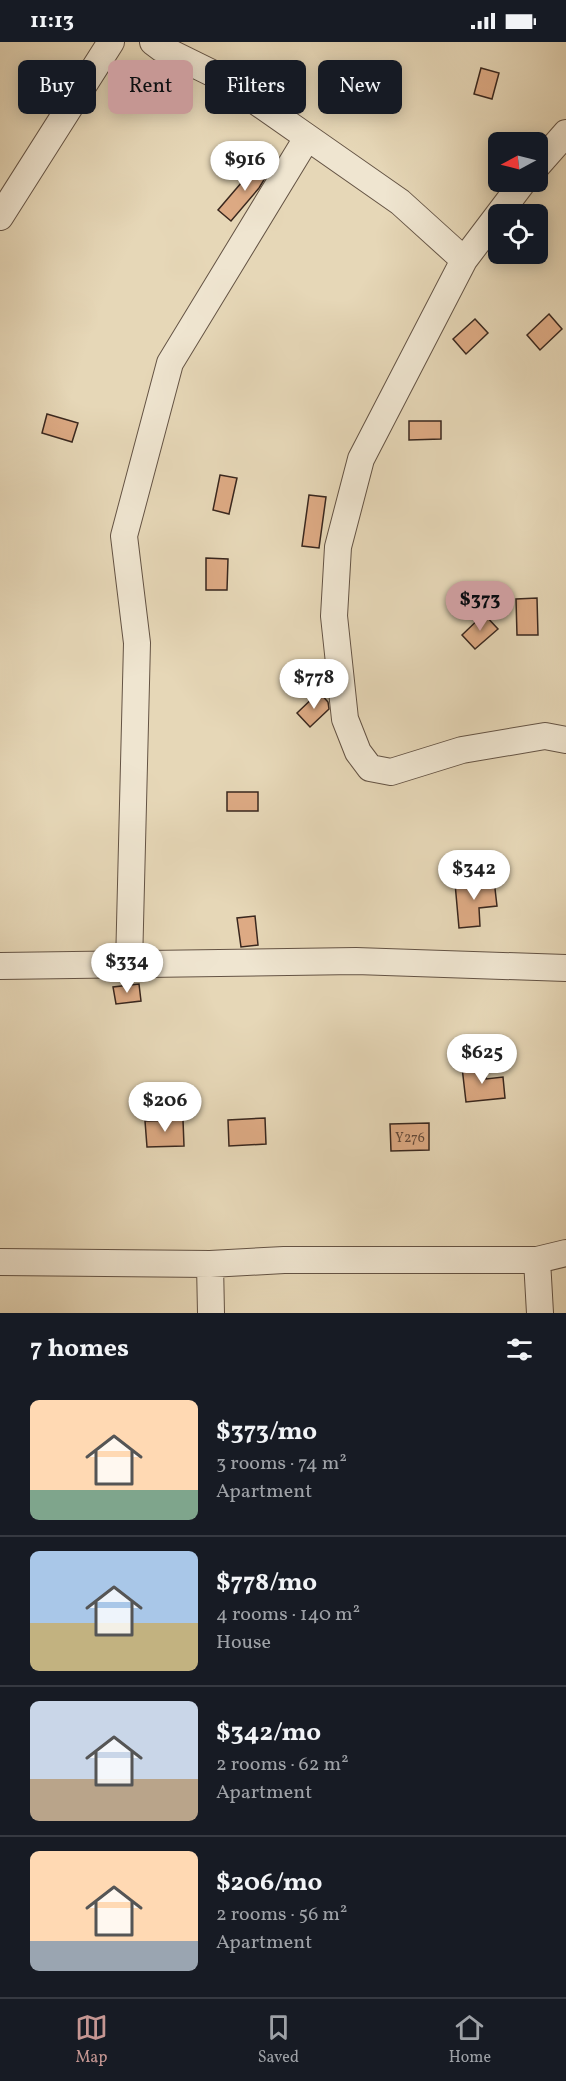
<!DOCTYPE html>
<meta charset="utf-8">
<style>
:root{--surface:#171b24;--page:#242831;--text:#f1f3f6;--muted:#9ea1a6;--line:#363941;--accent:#c59692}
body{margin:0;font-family:Vollkorn,serif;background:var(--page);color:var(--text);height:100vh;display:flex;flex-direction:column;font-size:22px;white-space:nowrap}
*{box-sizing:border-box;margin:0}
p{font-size:20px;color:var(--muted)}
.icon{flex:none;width:33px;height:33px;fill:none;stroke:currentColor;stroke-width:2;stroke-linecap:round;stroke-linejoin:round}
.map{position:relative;height:1271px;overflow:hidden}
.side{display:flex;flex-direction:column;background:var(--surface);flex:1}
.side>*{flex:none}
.top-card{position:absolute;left:18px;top:18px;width:531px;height:54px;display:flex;gap:12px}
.needle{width:39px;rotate:263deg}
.controls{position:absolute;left:488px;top:90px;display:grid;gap:12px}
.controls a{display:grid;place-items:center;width:60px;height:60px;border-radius:9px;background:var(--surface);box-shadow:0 3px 15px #0003;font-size:30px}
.price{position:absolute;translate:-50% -51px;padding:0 14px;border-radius:21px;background:#fff;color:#222;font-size:20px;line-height:39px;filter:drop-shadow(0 2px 3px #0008)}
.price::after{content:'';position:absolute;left:50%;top:36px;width:18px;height:14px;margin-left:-9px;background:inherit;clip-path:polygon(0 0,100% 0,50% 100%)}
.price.current{background:var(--accent);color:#111}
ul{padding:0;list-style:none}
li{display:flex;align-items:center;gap:18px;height:150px;padding:0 30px}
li+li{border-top:2px solid var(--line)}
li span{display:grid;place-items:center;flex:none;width:168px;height:120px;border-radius:9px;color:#555}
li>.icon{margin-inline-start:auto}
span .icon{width:72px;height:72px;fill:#fffc;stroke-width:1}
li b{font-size:26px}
h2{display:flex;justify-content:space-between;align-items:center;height:72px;padding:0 30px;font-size:26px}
.chip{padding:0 21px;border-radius:9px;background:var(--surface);box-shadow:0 3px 15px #0003;font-size:21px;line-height:54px}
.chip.current{background:var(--accent);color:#111}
.status{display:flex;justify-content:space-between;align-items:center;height:42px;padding:0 30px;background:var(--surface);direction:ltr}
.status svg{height:16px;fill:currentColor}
.tabs{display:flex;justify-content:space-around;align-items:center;height:84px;border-top:2px solid var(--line);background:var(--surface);font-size:16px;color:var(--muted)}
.tabs a{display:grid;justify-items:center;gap:3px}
.tabs .current{color:var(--accent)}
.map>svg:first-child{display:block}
</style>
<div class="status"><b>11:13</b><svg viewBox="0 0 49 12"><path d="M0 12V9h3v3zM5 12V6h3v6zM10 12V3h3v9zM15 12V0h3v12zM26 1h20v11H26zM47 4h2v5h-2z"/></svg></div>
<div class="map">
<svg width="566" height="1271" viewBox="0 0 566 1271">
<rect width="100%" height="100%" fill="#e6d7b7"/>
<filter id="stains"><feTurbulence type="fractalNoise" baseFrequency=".00333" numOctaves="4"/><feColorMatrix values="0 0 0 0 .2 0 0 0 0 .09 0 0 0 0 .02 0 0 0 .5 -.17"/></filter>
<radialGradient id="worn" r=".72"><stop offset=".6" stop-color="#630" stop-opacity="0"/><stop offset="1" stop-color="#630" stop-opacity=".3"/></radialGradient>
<path fill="#ddaa84" stroke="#39271e" stroke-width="1.5" d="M 481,26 L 499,31 L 492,57 L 474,52 Z
M 260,119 L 270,128 L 259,146 L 231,179 L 218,168 Z
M 549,272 L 562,287 L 540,308 L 527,293 Z
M 475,277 L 488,291 L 466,312 L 453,297 Z
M 47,372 L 78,381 L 72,400 L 42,391 Z
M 409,379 L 441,379 L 441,397 L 409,398 Z
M 220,433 L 237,436 L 229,472 L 213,468 Z
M 309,453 L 326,455 L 319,506 L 302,504 Z
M 206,516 L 228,517 L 227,548 L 206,548 Z
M 537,556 L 538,593 L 517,593 L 516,557 Z
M 484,572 L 498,587 L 475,607 L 462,593 Z
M 319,650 L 328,660 L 329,667 L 310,685 L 297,671 Z
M 227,750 L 258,750 L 258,769 L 227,769 Z
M 494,838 L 497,864 L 479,866 L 480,884 L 459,886 L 455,841 Z
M 255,874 L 258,903 L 241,905 L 237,876 Z
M 139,942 L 141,959 L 116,962 L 113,945 Z
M 485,1023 L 486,1037 L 503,1035 L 505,1056 L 466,1060 L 462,1025 Z
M 265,1076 L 266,1102 L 229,1104 L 228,1078 Z
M 183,1078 L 184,1104 L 147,1105 L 145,1079 Z
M 429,1081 L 429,1108 L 391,1109 L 390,1082 Z"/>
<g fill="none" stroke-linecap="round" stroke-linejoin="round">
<defs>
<path id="minor" d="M 153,0 L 161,6 L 224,37 L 400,160 L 464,218
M 537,124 L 566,91
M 523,140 L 464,218 L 361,417 L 338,505 L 334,574 L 345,677 L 358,710 L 370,726 L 391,730 L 462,708 L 545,694 L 566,698
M 0,175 L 111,0
M 129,923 L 137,601 L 124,494 L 170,321 L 307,96
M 0,924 L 356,919 L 566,926
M 537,1218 L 540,1271
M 0,1220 L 210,1222 L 284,1218 L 537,1218 L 566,1211
M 210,1222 L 211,1271"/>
</defs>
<use href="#minor" stroke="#645344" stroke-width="28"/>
<use href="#minor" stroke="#efe5d0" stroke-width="26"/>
</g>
<g text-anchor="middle" stroke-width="5" stroke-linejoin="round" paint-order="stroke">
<g font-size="14" fill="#624838">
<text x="410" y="1100">Y276</text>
</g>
</g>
<rect width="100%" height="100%" filter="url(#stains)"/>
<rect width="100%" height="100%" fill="url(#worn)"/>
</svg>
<div class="controls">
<a><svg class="needle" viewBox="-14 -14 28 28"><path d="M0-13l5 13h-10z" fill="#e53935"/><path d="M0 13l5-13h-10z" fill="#9ea1a6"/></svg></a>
<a><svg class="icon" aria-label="locate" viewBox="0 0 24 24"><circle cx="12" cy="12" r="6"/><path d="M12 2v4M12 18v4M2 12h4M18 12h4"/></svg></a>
</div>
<b class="price" style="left:245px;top:150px">$916</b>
<b class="price current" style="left:480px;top:590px">$373</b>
<b class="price" style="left:314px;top:668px">$778</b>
<b class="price" style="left:474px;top:859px">$342</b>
<b class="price" style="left:127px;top:952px">$334</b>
<b class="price" style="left:482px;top:1043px">$625</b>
<b class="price" style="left:165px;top:1091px">$206</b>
<div class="top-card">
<a class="chip">Buy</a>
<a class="chip current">Rent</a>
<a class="chip">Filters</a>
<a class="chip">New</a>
</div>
</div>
<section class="side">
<h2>7 homes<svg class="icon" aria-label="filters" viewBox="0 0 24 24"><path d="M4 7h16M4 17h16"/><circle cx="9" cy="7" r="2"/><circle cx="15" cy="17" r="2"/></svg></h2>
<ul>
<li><span style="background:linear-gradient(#ffd9b3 75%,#7fa58c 0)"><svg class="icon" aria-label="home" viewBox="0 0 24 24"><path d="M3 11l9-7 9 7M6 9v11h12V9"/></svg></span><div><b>$373/mo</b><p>3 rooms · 74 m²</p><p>Apartment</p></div></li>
<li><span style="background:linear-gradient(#a9c7e8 60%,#c2b280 0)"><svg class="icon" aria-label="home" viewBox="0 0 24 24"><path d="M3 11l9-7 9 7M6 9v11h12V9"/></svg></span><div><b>$778/mo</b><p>4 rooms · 140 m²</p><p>House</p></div></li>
<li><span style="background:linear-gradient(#c9d6e8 65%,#b9a48a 0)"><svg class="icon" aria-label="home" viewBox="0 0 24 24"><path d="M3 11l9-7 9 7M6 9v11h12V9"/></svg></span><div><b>$342/mo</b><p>2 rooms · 62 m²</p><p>Apartment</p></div></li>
<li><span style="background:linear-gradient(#ffd9b3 75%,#9aa5b1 0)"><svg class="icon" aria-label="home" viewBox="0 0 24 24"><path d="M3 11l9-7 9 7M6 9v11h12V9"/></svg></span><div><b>$206/mo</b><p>2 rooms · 56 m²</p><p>Apartment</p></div></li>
</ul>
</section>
<nav class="tabs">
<a class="current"><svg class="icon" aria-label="map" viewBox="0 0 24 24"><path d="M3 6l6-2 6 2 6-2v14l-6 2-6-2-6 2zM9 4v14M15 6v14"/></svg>Map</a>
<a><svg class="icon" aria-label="saved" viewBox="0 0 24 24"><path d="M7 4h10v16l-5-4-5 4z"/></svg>Saved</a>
<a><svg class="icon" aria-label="home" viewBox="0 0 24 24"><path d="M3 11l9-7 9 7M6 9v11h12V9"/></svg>Home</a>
</nav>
